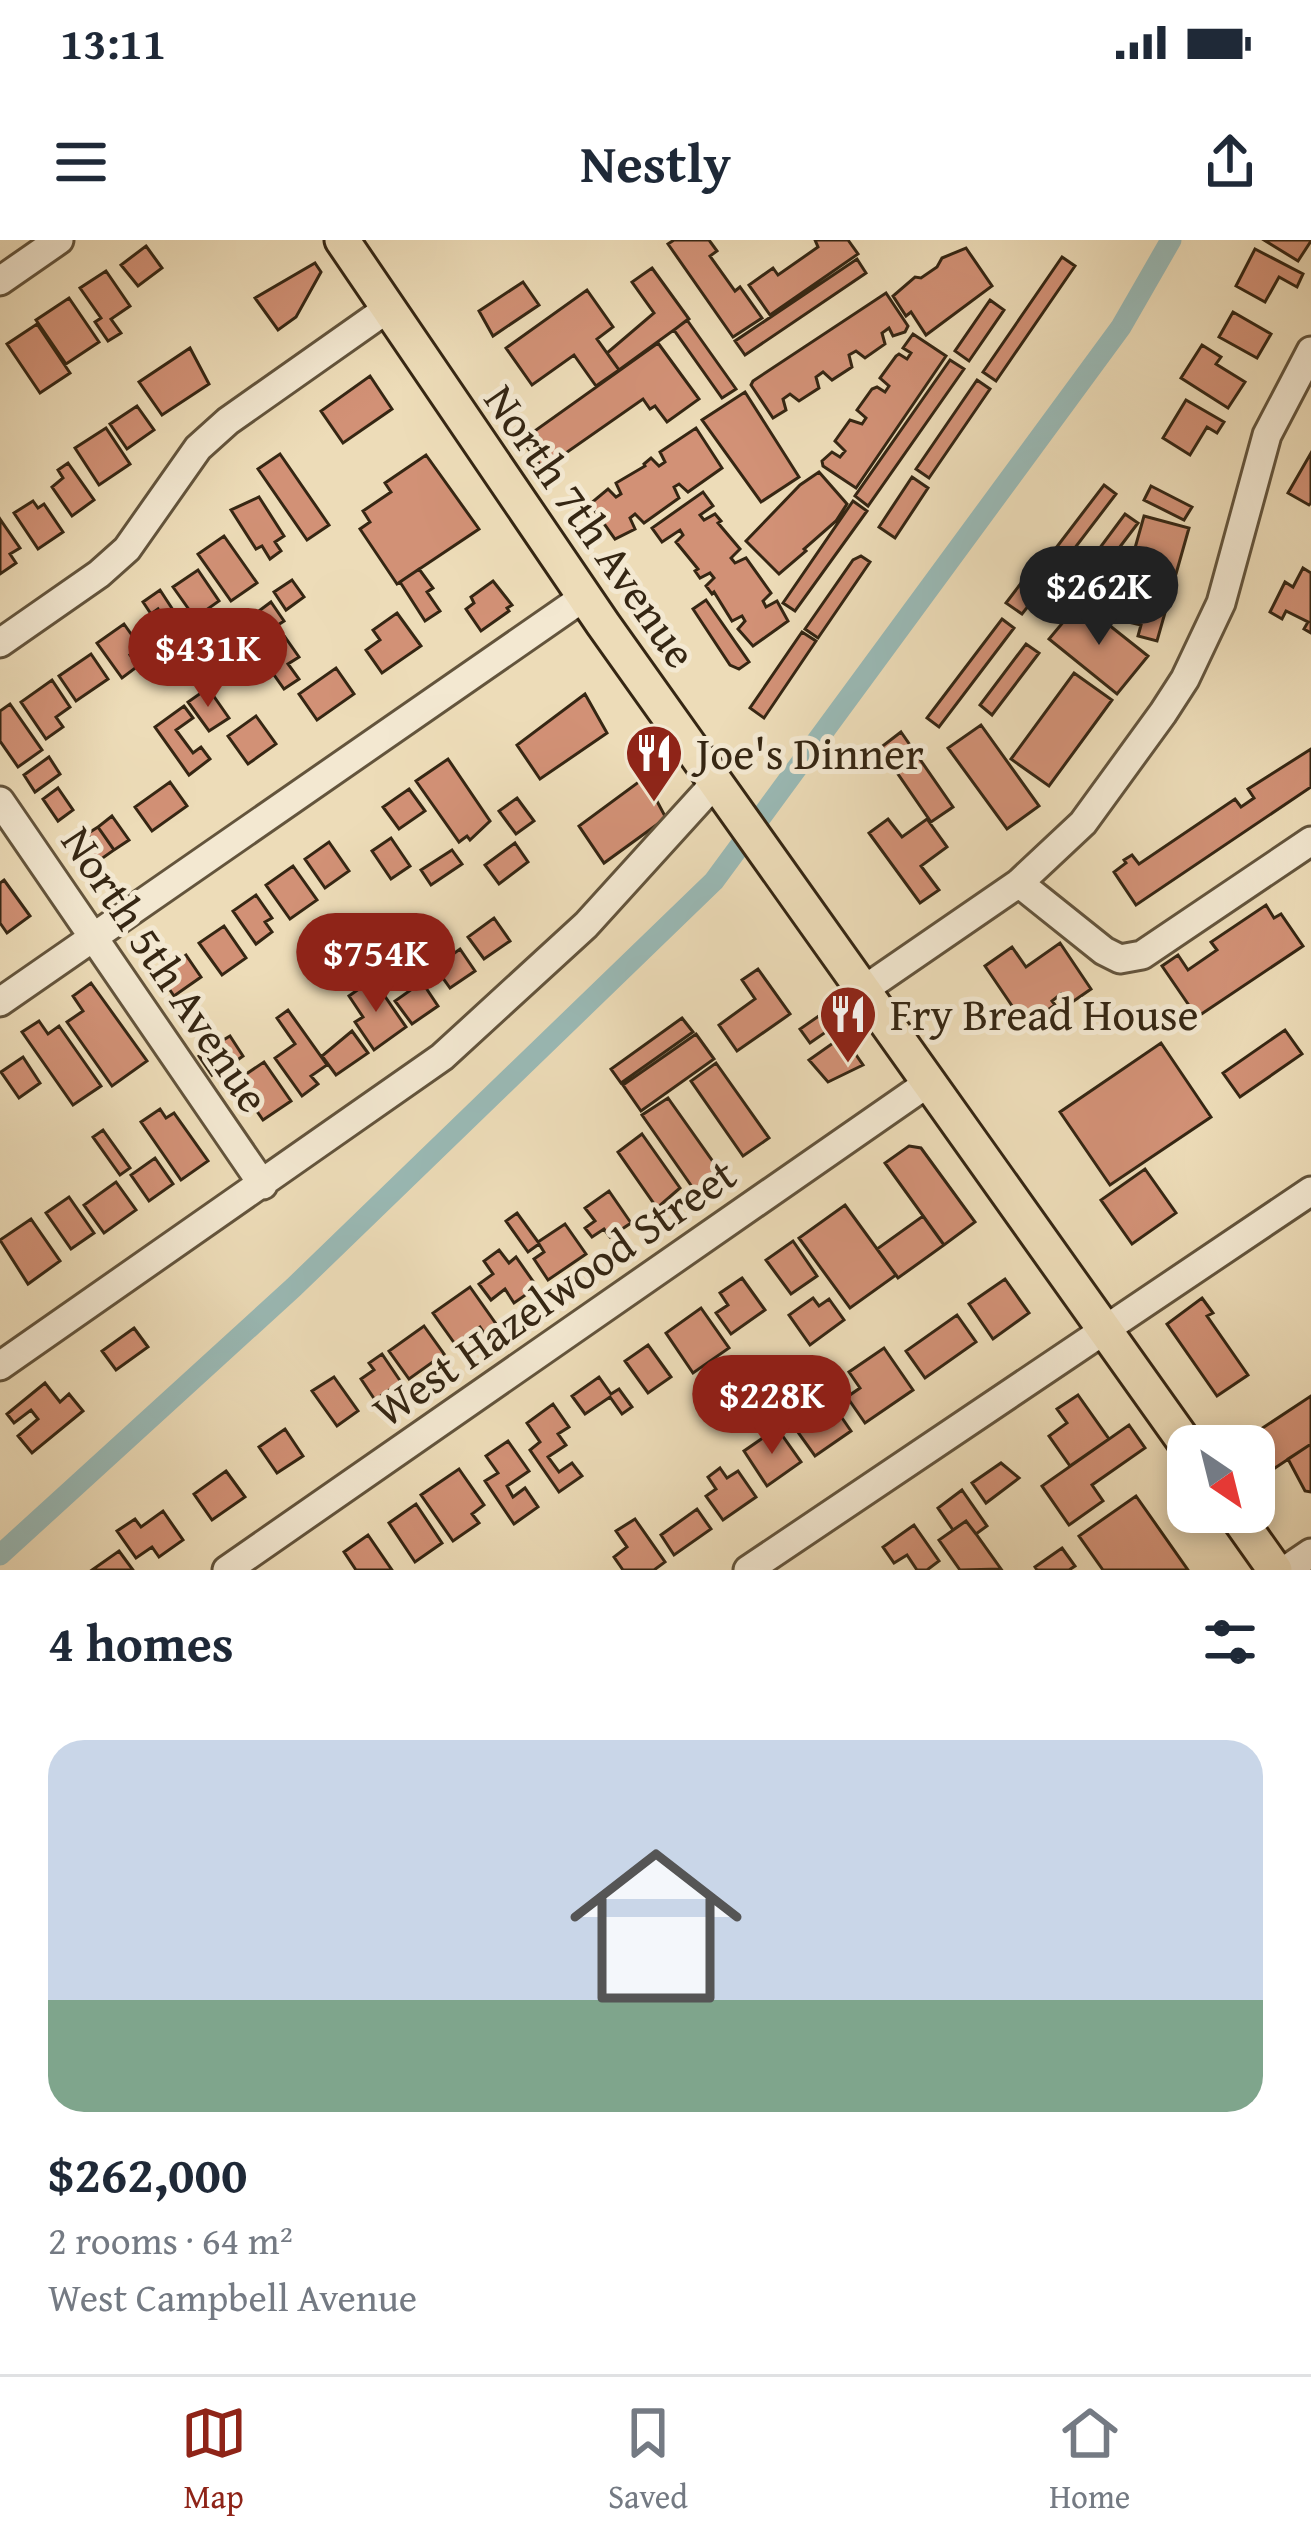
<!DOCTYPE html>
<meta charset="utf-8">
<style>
:root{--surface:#fff;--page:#f6f6f7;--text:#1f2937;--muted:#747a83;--line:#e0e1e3;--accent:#8f2418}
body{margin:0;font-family:"Gentium Book Plus",serif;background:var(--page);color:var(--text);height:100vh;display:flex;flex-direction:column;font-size:45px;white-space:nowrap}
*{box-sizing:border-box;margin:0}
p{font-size:39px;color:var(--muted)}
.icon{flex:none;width:66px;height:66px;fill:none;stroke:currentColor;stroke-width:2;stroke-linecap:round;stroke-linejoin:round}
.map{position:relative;height:1330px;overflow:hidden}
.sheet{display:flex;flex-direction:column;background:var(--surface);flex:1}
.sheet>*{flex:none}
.needle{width:78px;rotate:145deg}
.controls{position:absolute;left:1167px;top:1185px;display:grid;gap:24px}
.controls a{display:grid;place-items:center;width:108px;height:108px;border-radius:24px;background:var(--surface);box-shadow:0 6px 18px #0003;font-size:60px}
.price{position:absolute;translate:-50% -102px;padding:0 27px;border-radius:42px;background:var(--accent);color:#fff;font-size:39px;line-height:78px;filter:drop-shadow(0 3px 6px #0008)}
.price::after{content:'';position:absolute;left:50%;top:72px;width:36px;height:27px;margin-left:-18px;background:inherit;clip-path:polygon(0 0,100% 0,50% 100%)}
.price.selected{background:#222;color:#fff}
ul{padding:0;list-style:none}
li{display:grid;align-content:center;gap:24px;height:636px;padding:0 48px}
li+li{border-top:3px solid var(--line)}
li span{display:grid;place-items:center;height:372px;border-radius:36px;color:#555}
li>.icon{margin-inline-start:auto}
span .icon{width:216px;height:216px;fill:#fffc;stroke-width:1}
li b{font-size:51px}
h2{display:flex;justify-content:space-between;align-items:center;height:144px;padding:0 48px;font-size:51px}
.status{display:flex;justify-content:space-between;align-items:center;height:84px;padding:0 60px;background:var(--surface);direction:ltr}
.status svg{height:33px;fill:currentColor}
header{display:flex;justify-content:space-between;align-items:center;height:156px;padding:0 48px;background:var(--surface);font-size:54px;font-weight:800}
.dock{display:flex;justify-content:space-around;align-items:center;height:168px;border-top:3px solid var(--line);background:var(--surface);font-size:33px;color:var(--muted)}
.dock a{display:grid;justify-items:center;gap:6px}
.dock .selected{color:var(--accent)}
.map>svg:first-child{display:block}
</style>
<div class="status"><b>13:11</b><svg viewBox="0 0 49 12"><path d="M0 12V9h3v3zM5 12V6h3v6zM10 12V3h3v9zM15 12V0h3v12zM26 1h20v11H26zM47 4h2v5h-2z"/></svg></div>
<header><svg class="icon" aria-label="menu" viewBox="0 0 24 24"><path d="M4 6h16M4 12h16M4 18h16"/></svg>Nestly<svg class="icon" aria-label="share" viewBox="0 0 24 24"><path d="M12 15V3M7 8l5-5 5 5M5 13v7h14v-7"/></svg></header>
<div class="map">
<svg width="1311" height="1330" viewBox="0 0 1311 1330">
<rect width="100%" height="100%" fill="#eddcb8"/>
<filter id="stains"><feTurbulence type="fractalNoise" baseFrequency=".00167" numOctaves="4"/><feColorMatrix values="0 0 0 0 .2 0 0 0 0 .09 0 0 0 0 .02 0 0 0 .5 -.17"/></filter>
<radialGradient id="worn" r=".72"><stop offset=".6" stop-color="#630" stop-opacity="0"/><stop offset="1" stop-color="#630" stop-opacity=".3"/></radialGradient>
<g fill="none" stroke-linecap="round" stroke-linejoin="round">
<path stroke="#9abab6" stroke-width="21" d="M 0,1315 L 294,1047 L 714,641 L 1121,87 L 1171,0"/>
</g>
<path fill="#d29176" stroke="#352613" stroke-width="3" d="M 674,0 L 709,0 L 717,11 L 710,16 L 735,51 L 740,47 L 762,78 L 733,97 L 668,4 Z
M 848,0 L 858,14 L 770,75 L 749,45 L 773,28 L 778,35 L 818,7 L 815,0 Z
M 1264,0 L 1311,0 L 1311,1 L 1298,21 Z
M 146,6 L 162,28 L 138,46 L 121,25 Z
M 966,8 L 992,46 L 926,95 L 911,72 L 906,76 L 893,56 L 915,37 L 921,38 L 937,27 L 942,18 Z
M 1255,9 L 1303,34 L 1297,47 L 1279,37 L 1265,62 L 1236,46 Z
M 1062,17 L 1075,26 L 996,141 L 983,132 Z
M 857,19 L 866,33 L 745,115 L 735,101 Z
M 315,23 L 321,32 L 296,77 L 278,90 L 255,58 Z
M 652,28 L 689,79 L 619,130 L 607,113 L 654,73 L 632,42 Z
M 106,31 L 130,66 L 111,79 L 121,93 L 108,101 L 95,82 L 101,78 L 80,48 Z
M 523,42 L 539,65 L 493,96 L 479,71 Z
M 587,50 L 613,87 L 597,99 L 619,130 L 596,146 L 574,115 L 532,145 L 506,108 Z
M 886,53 L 908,86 L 905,92 L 893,96 L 889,88 L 882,93 L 885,104 L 865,118 L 856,111 L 849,115 L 852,127 L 832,140 L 823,132 L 816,137 L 819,148 L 799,161 L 790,154 L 783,159 L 786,170 L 773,178 L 751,145 L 753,141 Z
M 69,58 L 99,102 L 66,124 L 36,80 Z
M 990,60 L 1004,70 L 969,121 L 955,111 Z
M 1233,72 L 1271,94 L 1257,118 L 1219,97 Z
M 687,80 L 736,149 L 722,158 L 674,90 Z
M 37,84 L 70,133 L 40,153 L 7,104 Z
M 913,94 L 946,116 L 856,248 L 823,226 L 822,221 L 832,212 L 840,217 L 845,211 L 835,201 L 850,180 L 862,184 L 866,178 L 857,170 L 872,149 L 877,147 L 885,152 L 889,146 L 880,138 L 896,116 L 899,114 L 907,119 L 911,113 L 903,108 Z
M 658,103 L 699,159 L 667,182 L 655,166 L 650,169 L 643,159 L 543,229 L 522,200 Z
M 1202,105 L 1221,117 L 1216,124 L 1245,142 L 1228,168 L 1181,138 Z
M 190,108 L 209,144 L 162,175 L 139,142 Z
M 950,120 L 964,129 L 868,266 L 855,256 Z
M 370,136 L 392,169 L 343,203 L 321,171 Z
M 977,140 L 990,149 L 929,238 L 916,229 Z
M 745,152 L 799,237 L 761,262 L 702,180 Z
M 1186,160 L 1224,182 L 1217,193 L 1207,187 L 1190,215 L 1163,198 Z
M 137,166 L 154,190 L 127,209 L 110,184 Z
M 106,188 L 130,224 L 99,245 L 75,208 Z
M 696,188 L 722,228 L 688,252 L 679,244 L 674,247 L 679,258 L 644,283 L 635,274 L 630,278 L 635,289 L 615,299 L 590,264 L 608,249 L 616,257 L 621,254 L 616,243 L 645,226 L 644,224 L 651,218 L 659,226 L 665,222 L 660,212 Z
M 1311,213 L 1311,263 L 1309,265 L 1288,253 Z
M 280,214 L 329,285 L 307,300 L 258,229 Z
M 426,215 L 479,289 L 397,344 L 360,289 L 370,282 L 363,271 L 391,252 L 385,243 Z
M 68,223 L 94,260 L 72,276 L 52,247 L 63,238 L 58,230 Z
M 819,232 L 847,264 L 836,281 L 804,309 L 806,311 L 779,334 L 746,301 L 800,245 Z
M 912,237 L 928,248 L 895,298 L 879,287 Z
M 1104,245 L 1116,254 L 1055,334 L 1043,325 Z
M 1151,246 L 1192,267 L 1184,280 L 1144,260 Z
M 703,252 L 713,266 L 700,275 L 704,280 L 715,274 L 721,281 L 718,283 L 740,309 L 731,318 L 735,323 L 746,318 L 771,353 L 763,361 L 766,367 L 777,361 L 788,381 L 753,406 L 738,389 L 745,381 L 742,376 L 732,381 L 714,352 L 712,354 L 706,346 L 714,338 L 710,333 L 700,338 L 695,331 L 698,329 L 676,302 L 683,295 L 680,290 L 662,302 L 652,288 Z
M 259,257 L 284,296 L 275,302 L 281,311 L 270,319 L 262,306 L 256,309 L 231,270 Z
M 33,261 L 38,268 L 44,264 L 63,292 L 38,309 L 14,273 Z
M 853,261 L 867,271 L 795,371 L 783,363 Z
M 1125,274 L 1138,283 L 1082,357 L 1070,348 Z
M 1144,276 L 1189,288 L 1157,401 L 1138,396 L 1141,385 L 1115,379 Z
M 0,279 L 20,308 L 10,314 L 16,323 L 0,334 Z
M 224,296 L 257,343 L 231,361 L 198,314 Z
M 861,316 L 870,322 L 818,398 L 805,389 L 853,320 Z
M 1303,328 L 1311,333 L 1311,393 L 1304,389 L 1308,382 L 1286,371 L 1282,379 L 1270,372 L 1285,342 L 1293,347 Z
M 419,329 L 433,348 L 427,352 L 440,371 L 425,381 L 400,342 Z
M 198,330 L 219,361 L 195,378 L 173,347 Z
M 1028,334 L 1044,346 L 1022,374 L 1006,363 Z
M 292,340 L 304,357 L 286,370 L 274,352 Z
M 493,341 L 512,365 L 507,368 L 509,371 L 481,391 L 466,369 L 474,363 L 471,357 Z
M 160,350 L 192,399 L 166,417 L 150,393 L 166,382 L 158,369 L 151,374 L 143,362 Z
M 706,360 L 749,422 L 739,429 L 730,425 L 693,369 Z
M 271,362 L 284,381 L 256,399 L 244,382 Z
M 1080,362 L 1148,416 L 1117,454 L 1049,399 Z
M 397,373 L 421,406 L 382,433 L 366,410 L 380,400 L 373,390 Z
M 1002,379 L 1014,388 L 939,487 L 927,478 Z
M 124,384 L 141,408 L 130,415 L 138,426 L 122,438 L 97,403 Z
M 231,390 L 242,405 L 217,422 L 207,407 Z
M 802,392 L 816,401 L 764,478 L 750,468 Z
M 285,397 L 299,417 L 288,424 L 299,439 L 284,449 L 260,415 Z
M 1026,404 L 1039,413 L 992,475 L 980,465 Z
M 91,414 L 108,439 L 76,461 L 59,436 Z
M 336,428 L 354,454 L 317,480 L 299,454 Z
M 1074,433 L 1112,460 L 1049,546 L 1011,519 Z
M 52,440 L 70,467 L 56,477 L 63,487 L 46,499 L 21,462 Z
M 208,448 L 229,478 L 209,491 L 188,462 Z
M 585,454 L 607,493 L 540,539 L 517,505 Z
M 10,464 L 42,510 L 18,527 L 0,501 L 0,471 Z
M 184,466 L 193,478 L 176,490 L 193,513 L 201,507 L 210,519 L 189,535 L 155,487 Z
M 256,476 L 276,504 L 248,524 L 228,496 Z
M 981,485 L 1039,566 L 1007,589 L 948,508 Z
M 901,492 L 953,567 L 931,582 L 880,508 Z
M 1311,509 L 1311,547 L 1136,665 L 1114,632 L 1126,623 L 1124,620 L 1132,615 L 1139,624 L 1235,559 L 1241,567 L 1254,558 L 1248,549 Z
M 49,517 L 60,534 L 35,552 L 24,535 Z
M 448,519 L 490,581 L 470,600 L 467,596 L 459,602 L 416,541 Z
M 640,541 L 648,552 L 651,550 L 666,578 L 604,623 L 579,586 Z
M 170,542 L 187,566 L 152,591 L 135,567 Z
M 58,548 L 73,570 L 58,581 L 43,559 Z
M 409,549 L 425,571 L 399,589 L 383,567 Z
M 517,558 L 534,581 L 516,594 L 499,571 Z
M 112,576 L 129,600 L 114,610 L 98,587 Z
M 888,579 L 902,597 L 927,579 L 947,607 L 921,626 L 939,650 L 920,663 L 869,593 Z
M 98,587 L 114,610 L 97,622 L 90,612 L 97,607 L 87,594 Z
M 391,598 L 410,626 L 391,639 L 372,611 Z
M 329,602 L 349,631 L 325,648 L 305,619 Z
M 515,603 L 528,622 L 499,644 L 485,625 Z
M 452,610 L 462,624 L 431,645 L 421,630 Z
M 293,626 L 317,660 L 290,679 L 266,645 Z
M 4,640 L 30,676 L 7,693 L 0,683 L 0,643 Z
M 256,655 L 272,678 L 265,682 L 272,692 L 256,704 L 233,671 Z
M 1266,665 L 1274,678 L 1281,674 L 1303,706 L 1197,777 L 1162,726 L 1178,715 L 1188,730 L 1217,710 L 1211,702 Z
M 494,678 L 510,701 L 484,719 L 468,697 Z
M 224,686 L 246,718 L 222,735 L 199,703 Z
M 1060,703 L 1091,749 L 1068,765 L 1061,754 L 1052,761 L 1055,765 L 1025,785 L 985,726 L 1012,707 L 1026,727 Z
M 460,709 L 475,731 L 450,748 L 435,727 Z
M 186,715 L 201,737 L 174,756 L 159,734 Z
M 758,729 L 790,774 L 737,811 L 719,785 L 755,759 L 742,740 Z
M 373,739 L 406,787 L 374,810 L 355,782 L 363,777 L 349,756 Z
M 422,742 L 438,766 L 412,784 L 395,761 Z
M 91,743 L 147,821 L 112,846 L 67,782 L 83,771 L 73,756 Z
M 288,770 L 327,825 L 311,836 L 318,844 L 302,856 L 275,818 L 295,804 L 277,778 Z
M 826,771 L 836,785 L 810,803 L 800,789 Z
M 682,778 L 693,792 L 621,843 L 611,829 Z
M 39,781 L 48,794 L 59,786 L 101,846 L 73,865 L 22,792 Z
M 1285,790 L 1302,814 L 1240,857 L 1223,833 Z
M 352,791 L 368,813 L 336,835 L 322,816 Z
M 696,794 L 714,819 L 641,871 L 623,845 Z
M 230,796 L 243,816 L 229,826 L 215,805 Z
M 843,796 L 863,825 L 828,842 L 809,820 Z
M 1161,803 L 1211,877 L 1110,945 L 1060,872 Z
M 214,805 L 227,824 L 212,835 L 199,816 Z
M 23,817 L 40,843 L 19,858 L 1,832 Z
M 264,822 L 291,861 L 263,880 L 236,841 Z
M 716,823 L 769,898 L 743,916 L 691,841 Z
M 668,858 L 721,933 L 695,951 L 642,875 Z
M 160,869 L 166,878 L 174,873 L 208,921 L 181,940 L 141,882 Z
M 103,890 L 130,928 L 120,935 L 93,897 Z
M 642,894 L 680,948 L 657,968 L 618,912 Z
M 909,906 L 921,908 L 975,982 L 944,1005 L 885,923 Z
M 155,918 L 173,944 L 149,961 L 131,935 Z
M 1145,929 L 1176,973 L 1132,1004 L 1101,960 Z
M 116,942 L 136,970 L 104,993 L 84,965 Z
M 609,951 L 631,983 L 610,997 L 604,989 L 592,997 L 585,988 L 595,981 L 585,968 Z
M 69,957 L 94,993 L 71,1009 L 46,973 Z
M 845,965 L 896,1035 L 850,1068 L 799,998 Z
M 517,973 L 538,1002 L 565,984 L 586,1014 L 548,1040 L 534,1019 L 544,1012 L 539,1004 L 528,1012 L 506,981 Z
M 923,976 L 944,1005 L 898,1038 L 877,1009 Z
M 31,979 L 60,1021 L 28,1044 L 0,1000 Z
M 793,1001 L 817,1036 L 791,1054 L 766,1020 Z
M 499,1010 L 509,1023 L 516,1017 L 537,1047 L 514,1063 L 505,1049 L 491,1060 L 479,1044 L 493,1034 L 484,1021 Z
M 742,1038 L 765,1070 L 731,1094 L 716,1073 L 728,1065 L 720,1053 Z
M 1005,1039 L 1029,1073 L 993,1099 L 969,1064 Z
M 470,1047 L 501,1091 L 489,1100 L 480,1087 L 455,1104 L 433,1073 Z
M 813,1058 L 819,1066 L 829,1059 L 844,1080 L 810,1105 L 789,1075 Z
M 1202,1058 L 1213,1073 L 1207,1076 L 1248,1135 L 1217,1156 L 1167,1084 Z
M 701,1068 L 729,1108 L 693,1133 L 666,1093 Z
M 957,1075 L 976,1102 L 925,1138 L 906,1111 Z
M 424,1086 L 444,1114 L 409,1139 L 389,1111 Z
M 134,1088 L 148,1107 L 116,1130 L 102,1111 Z
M 648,1105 L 671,1137 L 648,1153 L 625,1121 Z
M 884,1108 L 913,1150 L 865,1183 L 847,1157 L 860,1148 L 849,1132 Z
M 382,1114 L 401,1142 L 375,1160 L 361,1139 L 374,1130 L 369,1123 Z
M 334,1137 L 358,1171 L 337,1186 L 312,1151 Z
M 599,1137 L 611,1154 L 619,1149 L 632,1167 L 622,1174 L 610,1157 L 585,1174 L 572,1156 Z
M 45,1143 L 60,1162 L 69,1154 L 83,1171 L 32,1213 L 18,1196 L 38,1179 L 31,1170 L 14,1183 L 7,1174 Z
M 1078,1155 L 1109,1199 L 1070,1226 L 1049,1196 L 1067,1183 L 1057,1169 Z
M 1311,1156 L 1311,1204 L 1275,1228 L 1252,1195 Z
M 829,1159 L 851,1191 L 815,1216 L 792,1184 Z
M 553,1164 L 569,1187 L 558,1194 L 566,1205 L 548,1217 L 559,1232 L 572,1223 L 582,1236 L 559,1252 L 530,1210 L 540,1202 L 527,1183 Z
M 1129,1185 L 1145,1208 L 1092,1245 L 1103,1261 L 1069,1285 L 1042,1246 Z
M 777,1188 L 801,1222 L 767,1246 L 744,1211 Z
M 285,1189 L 303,1216 L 277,1233 L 259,1207 Z
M 508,1201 L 529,1231 L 507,1246 L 513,1257 L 525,1248 L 538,1267 L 514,1284 L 485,1241 L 498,1233 L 486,1216 Z
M 1311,1204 L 1311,1252 L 1305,1251 L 1288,1219 Z
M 1001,1223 L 1019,1238 L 986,1263 L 972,1243 Z
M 720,1228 L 727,1238 L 738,1231 L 756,1257 L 723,1280 L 706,1256 L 716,1249 L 708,1237 Z
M 459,1229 L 484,1265 L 472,1274 L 479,1283 L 453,1301 L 421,1255 Z
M 226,1231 L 245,1257 L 212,1280 L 194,1254 Z
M 962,1250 L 987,1286 L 976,1294 L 966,1281 L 953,1290 L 938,1268 Z
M 1136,1256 L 1188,1330 L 1103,1330 L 1079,1296 Z
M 416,1264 L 442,1303 L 415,1322 L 389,1283 Z
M 697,1269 L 711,1289 L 674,1315 L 661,1295 Z
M 163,1271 L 183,1300 L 159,1317 L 152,1307 L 136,1318 L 117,1291 L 135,1279 L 141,1287 Z
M 635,1279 L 665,1322 L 654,1330 L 623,1330 L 614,1317 L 627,1307 L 616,1291 Z
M 966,1281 L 976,1294 L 1001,1329 L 960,1330 L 939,1300 Z
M 914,1285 L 939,1321 L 927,1330 L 917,1330 L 907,1315 L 894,1323 L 883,1307 Z
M 368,1295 L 392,1330 L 356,1330 L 344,1312 Z
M 1062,1308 L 1075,1326 L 1069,1330 L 1037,1330 L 1035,1327 Z
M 119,1311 L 133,1330 L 92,1330 Z"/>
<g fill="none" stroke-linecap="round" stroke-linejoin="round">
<defs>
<path id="minor" d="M 0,41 L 59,0
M 0,403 L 99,334 L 127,309 L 198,208 L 228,181 L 387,69
M 0,561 L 263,945
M 1019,643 L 1104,711 L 1120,719 L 1142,715 L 1311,601
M 862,751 L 1019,643 L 1083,583 L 1163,473 L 1185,439 L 1221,363 L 1267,195 L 1311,111
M 0,762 L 584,357
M 0,1126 L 442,817 L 586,685 L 715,543
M 227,1330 L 928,843
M 748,1330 L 1311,951
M 1286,1330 L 1311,1313"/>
<path id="major" d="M 342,0 L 603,384 L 1188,1207
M 1234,1272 L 1275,1330"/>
</defs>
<use href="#minor" stroke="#63543c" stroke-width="33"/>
<use href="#major" stroke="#352613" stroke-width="39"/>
<use href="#minor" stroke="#f3e8d1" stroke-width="27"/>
<use href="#major" stroke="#eddcb8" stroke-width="33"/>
</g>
<defs>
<symbol id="restaurant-pin" viewBox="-11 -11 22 30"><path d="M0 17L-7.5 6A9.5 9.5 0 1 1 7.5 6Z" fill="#8f2418" stroke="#f3e8d1"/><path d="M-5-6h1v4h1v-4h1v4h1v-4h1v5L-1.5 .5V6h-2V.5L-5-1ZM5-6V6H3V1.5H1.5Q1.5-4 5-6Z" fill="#fff"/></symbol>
</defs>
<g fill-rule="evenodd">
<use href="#restaurant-pin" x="621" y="480" width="66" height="90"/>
<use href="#restaurant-pin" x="815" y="741" width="66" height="90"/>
</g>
<g text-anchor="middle" stroke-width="10" stroke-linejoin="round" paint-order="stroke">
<g font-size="45" fill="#352613" stroke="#f3e8d1">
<text transform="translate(591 286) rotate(55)" y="16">North 7th Avenue</text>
<text transform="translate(166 729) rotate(56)" y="16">North 5th Avenue</text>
<text transform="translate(554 1052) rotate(-35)" y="16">West Hazelwood Street</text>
</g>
<g font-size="45" fill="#352613" stroke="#f3e8d1" text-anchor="start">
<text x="696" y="529">Joe's Dinner</text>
<text x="890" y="790">Fry Bread House</text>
</g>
</g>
<rect width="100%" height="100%" filter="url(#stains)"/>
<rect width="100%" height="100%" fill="url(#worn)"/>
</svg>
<div class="controls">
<a><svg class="needle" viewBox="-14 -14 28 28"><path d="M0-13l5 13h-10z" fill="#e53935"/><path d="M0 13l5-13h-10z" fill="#747a83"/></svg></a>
</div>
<b class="price selected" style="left:1099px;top:408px">$262K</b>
<b class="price" style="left:208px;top:470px">$431K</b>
<b class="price" style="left:376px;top:775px">$754K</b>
<b class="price" style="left:772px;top:1217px">$228K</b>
</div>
<section class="sheet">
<h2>4 homes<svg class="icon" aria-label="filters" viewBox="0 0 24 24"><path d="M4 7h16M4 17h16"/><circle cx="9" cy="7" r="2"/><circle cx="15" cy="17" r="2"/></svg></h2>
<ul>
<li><span style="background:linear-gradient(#c9d6e8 70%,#7fa58c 0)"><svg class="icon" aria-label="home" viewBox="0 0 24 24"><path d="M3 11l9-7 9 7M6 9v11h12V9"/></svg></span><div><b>$262,000</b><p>2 rooms · 64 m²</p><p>West Campbell Avenue</p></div></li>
</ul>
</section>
<nav class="dock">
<a class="selected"><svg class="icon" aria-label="map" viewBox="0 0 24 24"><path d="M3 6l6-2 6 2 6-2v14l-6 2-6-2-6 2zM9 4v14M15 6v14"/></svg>Map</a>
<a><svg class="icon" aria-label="saved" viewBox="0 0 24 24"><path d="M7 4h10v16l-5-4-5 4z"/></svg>Saved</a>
<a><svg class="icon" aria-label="home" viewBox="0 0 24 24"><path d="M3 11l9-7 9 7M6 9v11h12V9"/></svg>Home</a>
</nav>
